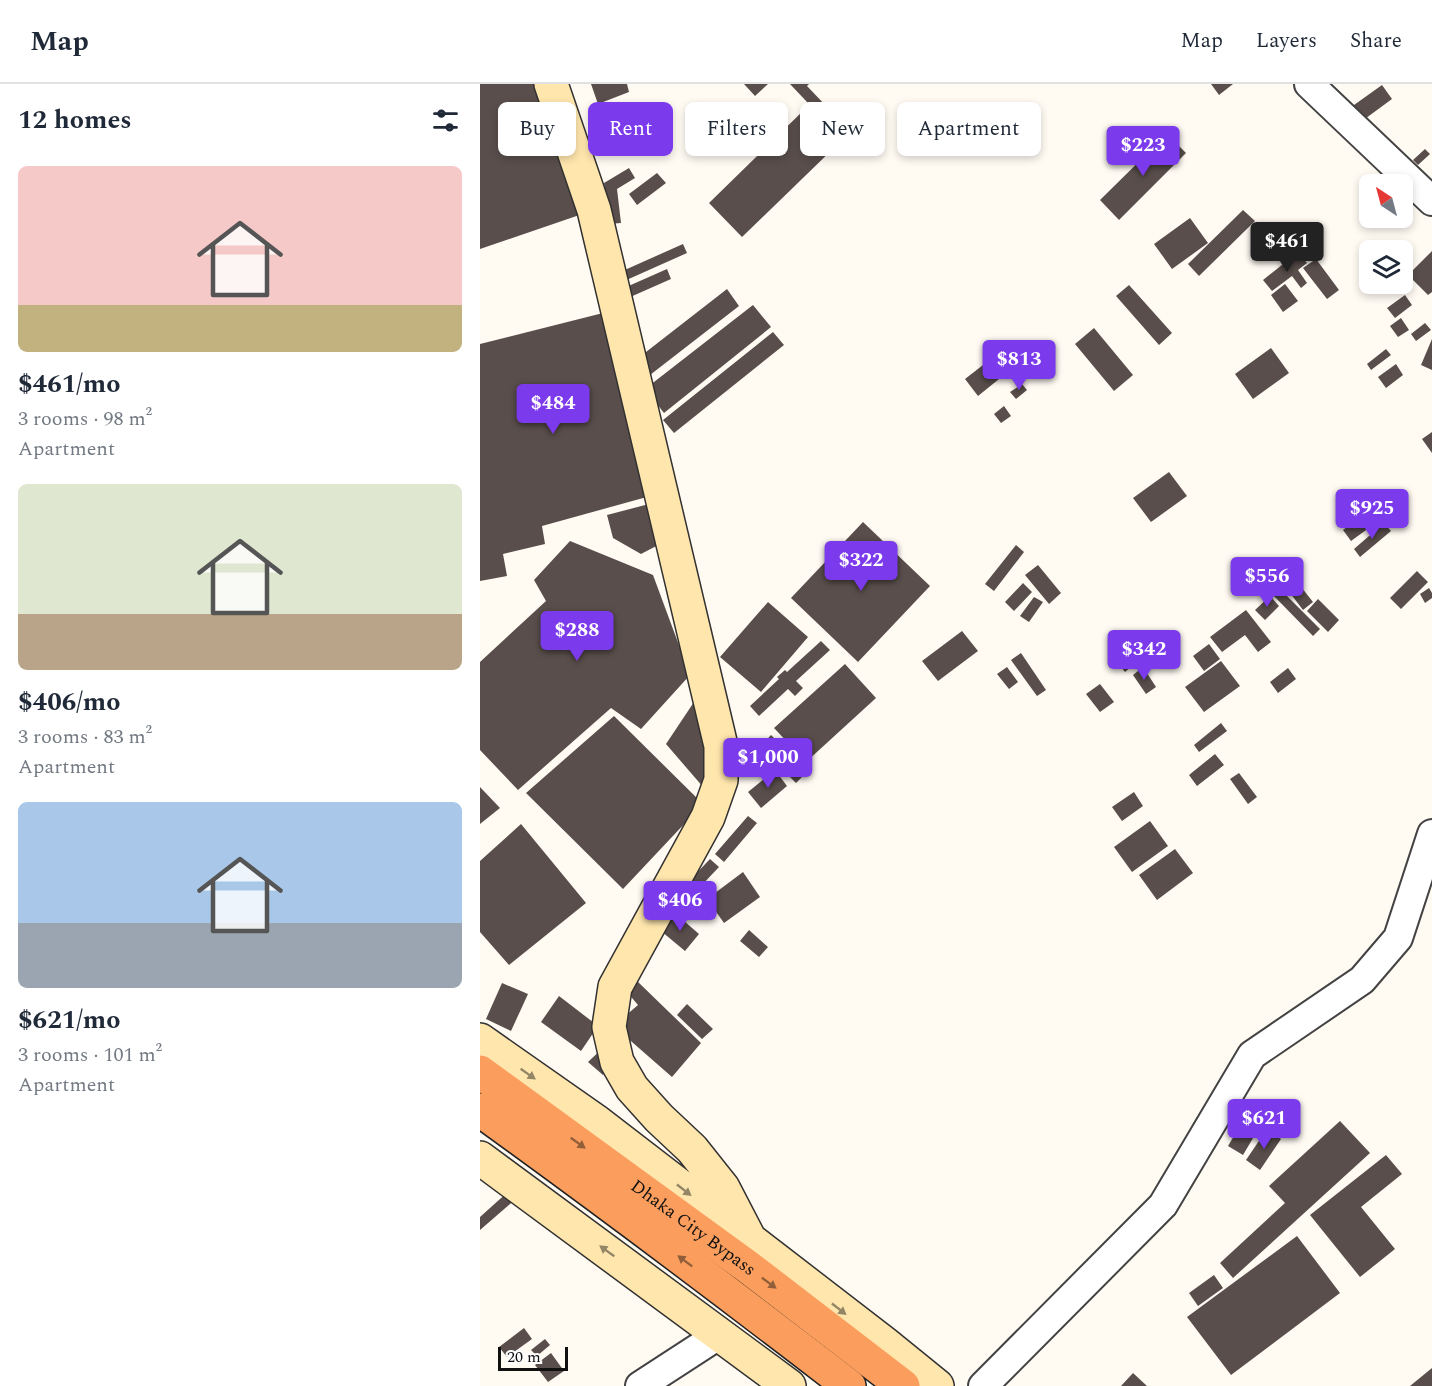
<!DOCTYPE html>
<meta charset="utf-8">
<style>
:root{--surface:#fff;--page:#f6f6f7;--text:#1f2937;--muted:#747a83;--line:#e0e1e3;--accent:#7c3aed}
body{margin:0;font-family:Spectral,serif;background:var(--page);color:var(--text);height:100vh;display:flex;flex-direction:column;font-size:22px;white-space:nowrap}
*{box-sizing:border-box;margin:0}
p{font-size:20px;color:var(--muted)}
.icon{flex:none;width:33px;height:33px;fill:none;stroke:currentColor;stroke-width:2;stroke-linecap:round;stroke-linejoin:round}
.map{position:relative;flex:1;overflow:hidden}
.panel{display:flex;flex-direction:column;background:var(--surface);width:480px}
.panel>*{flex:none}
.guide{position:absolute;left:18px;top:18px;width:570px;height:54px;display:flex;gap:12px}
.needle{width:39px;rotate:324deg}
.fabs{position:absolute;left:879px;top:90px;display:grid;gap:12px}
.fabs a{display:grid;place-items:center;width:54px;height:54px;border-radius:9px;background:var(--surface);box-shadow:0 3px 9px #0003;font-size:30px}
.scale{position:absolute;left:18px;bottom:15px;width:70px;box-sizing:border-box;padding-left:6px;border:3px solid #101010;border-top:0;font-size:16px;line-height:21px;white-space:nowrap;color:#101010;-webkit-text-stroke:4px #fff;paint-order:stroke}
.price{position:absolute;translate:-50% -51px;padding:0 14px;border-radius:6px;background:var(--accent);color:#fff;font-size:20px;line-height:39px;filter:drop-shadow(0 2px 3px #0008)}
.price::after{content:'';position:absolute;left:50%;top:36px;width:18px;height:14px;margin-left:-9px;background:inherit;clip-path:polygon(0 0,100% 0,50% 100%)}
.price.selected{background:#222;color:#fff}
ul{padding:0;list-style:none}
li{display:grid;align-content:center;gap:12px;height:318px;padding:0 18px}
li span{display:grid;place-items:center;height:186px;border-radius:9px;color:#555}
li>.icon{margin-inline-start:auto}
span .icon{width:108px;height:108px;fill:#fffc;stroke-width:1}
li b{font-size:26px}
h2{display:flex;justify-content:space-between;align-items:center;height:72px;padding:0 18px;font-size:26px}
.tag{padding:0 21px;border-radius:9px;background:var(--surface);box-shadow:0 3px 9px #0003;font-size:21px;line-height:54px}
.tag.selected{background:var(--accent);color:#fff}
header{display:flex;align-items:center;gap:36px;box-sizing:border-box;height:84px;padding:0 30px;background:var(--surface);border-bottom:2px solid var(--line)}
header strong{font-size:28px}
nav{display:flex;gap:33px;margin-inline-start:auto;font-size:21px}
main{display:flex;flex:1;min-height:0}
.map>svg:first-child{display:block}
</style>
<header>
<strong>Map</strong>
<nav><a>Map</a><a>Layers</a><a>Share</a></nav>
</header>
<main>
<section class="panel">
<h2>12 homes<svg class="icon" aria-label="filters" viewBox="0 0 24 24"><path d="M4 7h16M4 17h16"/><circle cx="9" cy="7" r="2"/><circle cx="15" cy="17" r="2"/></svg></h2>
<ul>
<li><span style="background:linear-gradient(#f6c9c9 75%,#c2b280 0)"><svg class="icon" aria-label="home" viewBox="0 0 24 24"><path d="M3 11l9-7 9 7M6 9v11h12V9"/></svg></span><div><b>$461/mo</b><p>3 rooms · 98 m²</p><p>Apartment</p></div></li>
<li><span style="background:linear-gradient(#dfe7d0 70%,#b9a48a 0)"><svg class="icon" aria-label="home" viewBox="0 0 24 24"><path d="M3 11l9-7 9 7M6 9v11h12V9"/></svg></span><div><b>$406/mo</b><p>3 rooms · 83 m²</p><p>Apartment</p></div></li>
<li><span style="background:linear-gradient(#a9c7e8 65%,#9aa5b1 0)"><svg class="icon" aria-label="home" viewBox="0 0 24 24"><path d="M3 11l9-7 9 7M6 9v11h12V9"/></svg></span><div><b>$621/mo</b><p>3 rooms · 101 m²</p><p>Apartment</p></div></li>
</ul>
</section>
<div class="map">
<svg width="952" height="1302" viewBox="0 0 952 1302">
<rect width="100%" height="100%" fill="#fffaf2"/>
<path fill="#594e4b" d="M 0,0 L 63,0 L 114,126 L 0,165 Z
M 111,0 L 147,0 L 149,8 L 118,20 Z
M 264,0 L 288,0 L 275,12 Z
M 310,0 L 329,0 L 327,2 L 369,46 L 361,54 Z
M 731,0 L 753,0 L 739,11 Z
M 902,1 L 912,15 L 878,40 L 867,26 Z
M 325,25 L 358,60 L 262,153 L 229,119 Z
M 171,28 L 187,51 L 160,71 L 143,48 Z
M 687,50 L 706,69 L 639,136 L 620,116 Z
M 945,65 L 950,70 L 938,81 L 933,76 Z
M 149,84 L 155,94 L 137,105 L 141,139 L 128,140 L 124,99 Z
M 177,89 L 186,99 L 157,121 L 149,110 Z
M 763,126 L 775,137 L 719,192 L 708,180 Z
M 922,126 L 927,132 L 912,144 L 904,134 L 922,134 Z
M 710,134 L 728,159 L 692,185 L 674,160 Z
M 203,160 L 207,169 L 142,198 L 138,189 Z
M 952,167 L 952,208 L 948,211 L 928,191 Z
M 818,168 L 827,179 L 818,186 L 827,199 L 821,204 L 812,192 L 792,207 L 783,196 Z
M 836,175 L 859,206 L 847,215 L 823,184 Z
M 187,185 L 191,195 L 148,214 L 144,204 Z
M 805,200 L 818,217 L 803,228 L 791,211 Z
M 649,201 L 692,249 L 679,261 L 636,212 Z
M 247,205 L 259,222 L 170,291 L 157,275 Z
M 925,211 L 932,221 L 915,234 L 907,224 Z
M 273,221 L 291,243 L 184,329 L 165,305 Z
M 127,228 L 174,411 L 62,442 L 65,460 L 23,470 L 27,492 L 0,497 L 0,260 Z
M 921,234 L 929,246 L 918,253 L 910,242 Z
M 945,239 L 951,246 L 936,257 L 931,250 Z
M 614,244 L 653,291 L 634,307 L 595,260 Z
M 293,248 L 304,261 L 194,349 L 183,336 Z
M 952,255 L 952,286 L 941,281 Z
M 791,264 L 809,289 L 773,315 L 755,290 Z
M 906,265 L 911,271 L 891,286 L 887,280 Z
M 512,274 L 524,291 L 498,312 L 485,295 Z
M 916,280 L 923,291 L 906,304 L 898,293 Z
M 542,300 L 547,306 L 536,315 L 530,308 Z
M 524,322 L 531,332 L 521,339 L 514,330 Z
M 952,348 L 952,369 L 942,355 Z
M 689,388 L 707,412 L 671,438 L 653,414 Z
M 169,420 L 182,459 L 161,470 L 133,454 L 127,431 Z
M 888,427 L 897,438 L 871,457 L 863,446 Z
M 383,438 L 450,502 L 378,578 L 311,514 Z
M 904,439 L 911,447 L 880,473 L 874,465 Z
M 90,457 L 173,491 L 210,591 L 161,645 L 131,624 L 38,706 L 0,666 L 0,578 L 66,517 L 54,496 Z
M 536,461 L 544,468 L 514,507 L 505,500 Z
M 558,481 L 581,509 L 569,520 L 545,491 Z
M 937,487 L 948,498 L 921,525 L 910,514 Z
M 814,494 L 833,518 L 823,526 L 804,501 Z
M 543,499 L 552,508 L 534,527 L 525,518 Z
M 798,503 L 840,545 L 833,552 L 792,510 Z
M 949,504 L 952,509 L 952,514 L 945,519 L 940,510 Z
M 790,512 L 799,522 L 785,536 L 775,526 Z
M 554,513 L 563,518 L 549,538 L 540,532 Z
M 838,515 L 859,536 L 848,548 L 827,527 Z
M 288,518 L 328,553 L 281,608 L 240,573 Z
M 766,526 L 791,558 L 778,568 L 765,551 L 742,568 L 730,553 Z
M 482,547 L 498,567 L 458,597 L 442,577 Z
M 667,553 L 675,563 L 645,588 L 637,578 Z
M 341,557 L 350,566 L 316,597 L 323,604 L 315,612 L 308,605 L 279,632 L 270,622 L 299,595 L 297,593 L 305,586 L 307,588 Z
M 729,560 L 740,575 L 724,587 L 713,572 Z
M 541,569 L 566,606 L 557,612 L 531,576 Z
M 741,577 L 760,602 L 724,628 L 705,603 Z
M 365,580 L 396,614 L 326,678 L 294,644 Z
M 527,583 L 538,598 L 529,605 L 517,590 Z
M 663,583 L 676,603 L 666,610 L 653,591 Z
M 808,584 L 816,595 L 798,609 L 790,598 Z
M 620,600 L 634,618 L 620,628 L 606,610 Z
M 220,609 L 230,711 L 186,660 Z
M 134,632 L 223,720 L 143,805 L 46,709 Z
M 741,639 L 747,647 L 719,668 L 714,661 Z
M 291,651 L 328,687 L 316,699 L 280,663 Z
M 735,670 L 744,681 L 717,702 L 709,691 Z
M 295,686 L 307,702 L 281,724 L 268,708 Z
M 759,689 L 777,713 L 768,720 L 750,695 Z
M 0,703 L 20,724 L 0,740 Z
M 654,708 L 663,722 L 642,737 L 632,723 Z
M 268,732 L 277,739 L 244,778 L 235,770 Z
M 670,737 L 688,762 L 652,788 L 634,763 Z
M 41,740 L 106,819 L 29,881 L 0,848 L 0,777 Z
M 695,765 L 713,789 L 677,816 L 659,791 Z
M 230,775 L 239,783 L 219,804 L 210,796 Z
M 263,788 L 280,813 L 244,839 L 227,815 Z
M 196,830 L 219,850 L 205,867 L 181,847 Z
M 269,846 L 288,863 L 279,873 L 260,857 Z
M 157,897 L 221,959 L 192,993 L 144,951 L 144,933 L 158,921 L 147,908 Z
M 22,899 L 48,910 L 31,947 L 6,935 Z
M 79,912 L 118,942 L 101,967 L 61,938 Z
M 207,920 L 233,945 L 222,955 L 197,931 Z
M 126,961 L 134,978 L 123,991 L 108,978 Z
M 767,1030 L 782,1039 L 763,1071 L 748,1062 Z
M 860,1037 L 890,1069 L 753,1194 L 740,1179 L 805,1119 L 789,1102 Z
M 787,1045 L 801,1055 L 780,1086 L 766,1076 Z
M 906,1071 L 922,1090 L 881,1123 L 915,1165 L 880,1193 L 830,1131 Z
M 31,1105 L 38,1113 L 0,1146 L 0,1133 Z
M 817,1152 L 860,1209 L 751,1291 L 707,1233 Z
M 734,1191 L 743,1204 L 718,1222 L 709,1209 Z
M 44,1244 L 52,1255 L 27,1273 L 19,1263 Z
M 65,1255 L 70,1261 L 57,1272 L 51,1266 Z
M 71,1269 L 84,1287 L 68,1298 L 55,1281 Z
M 952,1284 L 952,1302 L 930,1302 Z
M 653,1289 L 667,1302 L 641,1302 Z"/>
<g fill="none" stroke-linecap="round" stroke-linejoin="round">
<defs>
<path id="minor" d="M 829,0 L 952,117
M 160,1302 L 240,1250
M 503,1302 L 683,1121 L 772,971 L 882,896 L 918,854 L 952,750"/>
<path id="secondary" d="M 71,0 L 114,126 L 241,662 L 241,696 L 228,733 L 135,903 L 129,943 L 137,978 L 152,1004 L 179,1034 L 212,1065 L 243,1104 L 270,1156
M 0,956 L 117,1038 L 404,1259 L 457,1302
M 0,1074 L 309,1302"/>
<g id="trunk">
<path id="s1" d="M 0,988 L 268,1183 L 423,1302"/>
<path d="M 0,1026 C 125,1116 247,1208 369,1302"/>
</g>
</defs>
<use href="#minor" stroke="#434343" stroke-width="32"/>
<use href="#secondary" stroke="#323232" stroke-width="36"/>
<use href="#trunk" stroke="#212121" stroke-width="36"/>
<use href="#minor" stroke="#fff" stroke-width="28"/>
<use href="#secondary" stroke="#ffe6ad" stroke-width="33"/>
<use href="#trunk" stroke="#fb9e5d" stroke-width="33"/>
</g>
<defs><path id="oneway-solid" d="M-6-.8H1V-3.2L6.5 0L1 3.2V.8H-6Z" transform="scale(1.5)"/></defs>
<g fill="#938666">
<use href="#oneway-solid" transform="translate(48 990) rotate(35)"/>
<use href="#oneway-solid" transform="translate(204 1106) rotate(38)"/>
<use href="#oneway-solid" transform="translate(127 1167) rotate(-144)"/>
<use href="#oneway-solid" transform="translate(359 1225) rotate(38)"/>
</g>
<g fill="#915e3a">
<use href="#oneway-solid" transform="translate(98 1059) rotate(36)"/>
<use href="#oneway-solid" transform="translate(205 1177) rotate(-143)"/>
<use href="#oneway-solid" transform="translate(289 1199) rotate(37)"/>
</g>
<g text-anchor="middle" stroke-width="6" stroke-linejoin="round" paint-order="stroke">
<g font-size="18" fill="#101010" stroke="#fff">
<text dy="6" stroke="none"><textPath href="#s1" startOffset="264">Dhaka City Bypass</textPath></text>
</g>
</g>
</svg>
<div class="fabs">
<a><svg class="needle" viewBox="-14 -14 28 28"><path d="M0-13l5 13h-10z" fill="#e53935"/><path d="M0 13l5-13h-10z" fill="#747a83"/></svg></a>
<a><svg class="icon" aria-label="layers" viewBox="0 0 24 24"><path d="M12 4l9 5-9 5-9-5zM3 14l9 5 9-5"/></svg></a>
</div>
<div class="scale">20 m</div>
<b class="price" style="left:663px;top:93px">$223</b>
<b class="price selected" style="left:807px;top:189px">$461</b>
<b class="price" style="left:539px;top:307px">$813</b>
<b class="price" style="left:73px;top:351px">$484</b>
<b class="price" style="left:892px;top:456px">$925</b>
<b class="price" style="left:381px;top:508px">$322</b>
<b class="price" style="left:787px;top:524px">$556</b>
<b class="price" style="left:97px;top:578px">$288</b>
<b class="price" style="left:664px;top:597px">$342</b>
<b class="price" style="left:288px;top:705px">$1,000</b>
<b class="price" style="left:200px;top:848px">$406</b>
<b class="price" style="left:784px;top:1066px">$621</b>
<div class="guide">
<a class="tag">Buy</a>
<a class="tag selected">Rent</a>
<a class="tag">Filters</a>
<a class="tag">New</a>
<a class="tag">Apartment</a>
</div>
</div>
</main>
